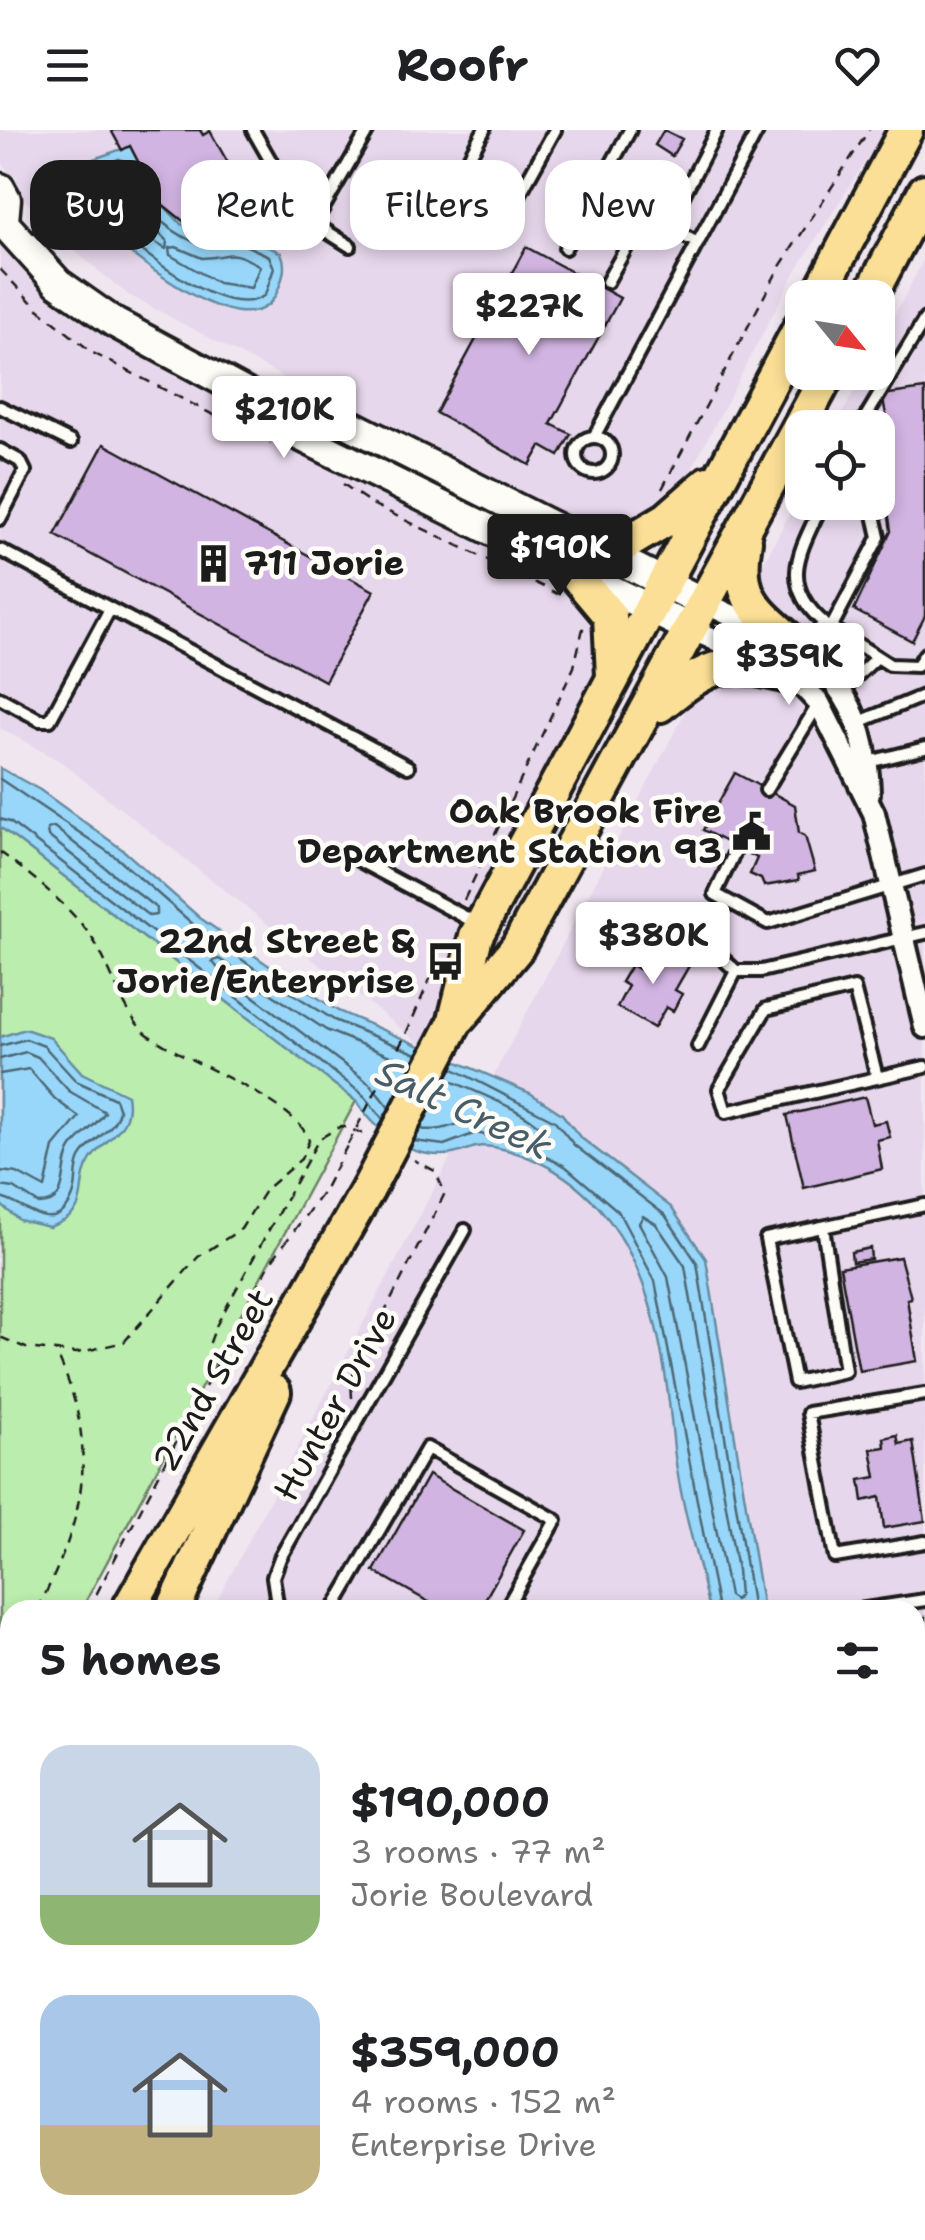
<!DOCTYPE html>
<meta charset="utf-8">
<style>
:root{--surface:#fff;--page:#f2f2f2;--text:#202124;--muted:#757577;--accent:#1c1c1c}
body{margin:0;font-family:"Shantell Sans",sans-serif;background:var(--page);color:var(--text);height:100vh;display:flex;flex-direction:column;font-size:38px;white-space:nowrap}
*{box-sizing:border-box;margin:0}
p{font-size:32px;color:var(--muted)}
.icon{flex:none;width:55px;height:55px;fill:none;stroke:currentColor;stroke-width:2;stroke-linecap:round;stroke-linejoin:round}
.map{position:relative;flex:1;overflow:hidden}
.sheet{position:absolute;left:0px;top:1470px;width:925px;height:640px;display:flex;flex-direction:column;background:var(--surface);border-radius:30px 30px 0 0;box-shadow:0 5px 15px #0003}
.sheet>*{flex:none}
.top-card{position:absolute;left:30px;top:30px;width:865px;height:90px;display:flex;gap:20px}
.needle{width:65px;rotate:120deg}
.controls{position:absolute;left:785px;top:150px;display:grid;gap:20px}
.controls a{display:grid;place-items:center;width:110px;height:110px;border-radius:20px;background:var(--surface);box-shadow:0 5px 15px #0003;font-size:50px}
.price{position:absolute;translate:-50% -85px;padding:0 22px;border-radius:10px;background:#fff;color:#222;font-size:32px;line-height:65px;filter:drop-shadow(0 2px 5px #0008)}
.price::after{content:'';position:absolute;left:50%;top:60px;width:30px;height:22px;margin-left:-15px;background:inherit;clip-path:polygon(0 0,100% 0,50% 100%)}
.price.on{background:var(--accent);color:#fff}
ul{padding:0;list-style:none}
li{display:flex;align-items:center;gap:30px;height:250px;padding:0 40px}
li span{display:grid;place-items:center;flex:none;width:280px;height:200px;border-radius:30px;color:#555}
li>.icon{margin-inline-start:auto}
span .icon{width:120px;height:120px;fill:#fffc;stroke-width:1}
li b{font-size:42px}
h2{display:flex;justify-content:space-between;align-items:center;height:120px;padding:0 40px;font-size:42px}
.pill{padding:0 35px;border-radius:30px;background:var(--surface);box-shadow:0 5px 15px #0003;font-size:35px;line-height:90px}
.pill.on{background:var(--accent);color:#fff}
header{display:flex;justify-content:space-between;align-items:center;height:130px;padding:0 40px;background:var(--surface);font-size:45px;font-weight:700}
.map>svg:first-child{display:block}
</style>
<header><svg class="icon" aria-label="menu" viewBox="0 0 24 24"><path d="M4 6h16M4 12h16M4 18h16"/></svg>Roofr<svg class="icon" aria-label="heart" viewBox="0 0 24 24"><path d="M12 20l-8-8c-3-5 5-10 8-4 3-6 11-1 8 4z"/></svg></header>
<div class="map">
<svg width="925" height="2110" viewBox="0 0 925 2110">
<rect width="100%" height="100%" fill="#f0e6f0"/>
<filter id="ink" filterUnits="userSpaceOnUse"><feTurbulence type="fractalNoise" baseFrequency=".01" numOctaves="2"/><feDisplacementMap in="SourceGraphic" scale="20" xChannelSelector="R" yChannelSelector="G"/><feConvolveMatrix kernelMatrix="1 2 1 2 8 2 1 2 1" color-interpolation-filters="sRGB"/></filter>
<g filter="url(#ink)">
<path fill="#e7d7ec" d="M 0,0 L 885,0 L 794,144 L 677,367 L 652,395 L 598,403 L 354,285 L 127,164 L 53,103 L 26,71 L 0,29 Z
M 0,101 L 113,203 L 635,489 L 422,915 L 61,632 L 0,598 Z
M 925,127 L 925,2110 L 0,2110 L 0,1843 L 10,1824 L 10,2100 L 915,2100 L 915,1480 L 212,1480 L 802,360 L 802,372 L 878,372 L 878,298 L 835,297 L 864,243 L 878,242 L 878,217 Z"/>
<path fill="#bbedae" stroke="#6c8465" stroke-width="2.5" d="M 0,697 L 356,971 L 81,1480 L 10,1480 L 10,1611 L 0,1630 Z
M 915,1919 L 925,1932 L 925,2029 L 915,2016 Z"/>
<path fill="#98d7fa" stroke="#668ca1" stroke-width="2.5" d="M 130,16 L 144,43 L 137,47 L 181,94 L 210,108 L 197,84 L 212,76 L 228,96 L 281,123 C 287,135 283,148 278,160 C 248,237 91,92 62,63 L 59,55 L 71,37 Z
M 0,638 L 40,660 L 123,720 L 200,788 L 268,835 L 338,881 L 530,963 L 562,984 L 580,1007 L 671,1077 L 706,1129 L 763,1480 L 709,1480 C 697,1424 678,1365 673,1309 C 662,1191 638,1058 507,1020 C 468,1009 471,1025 442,1025 C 405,1026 376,1000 356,971 L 0,697 Z
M 25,899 L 51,908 L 82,943 L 127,965 C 133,1000 109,1004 91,1029 C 72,1057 96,1082 49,1097 L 19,1090 L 0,1074 L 0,907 Z
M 915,1820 L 925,1835 L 925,1932 L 915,1919 Z"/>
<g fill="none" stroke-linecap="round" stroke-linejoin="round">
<path stroke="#4e6775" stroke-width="2.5" d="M 119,29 L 127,32 C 130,41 126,47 131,55 C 145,82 176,107 205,116 L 223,105 L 269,126 L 274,138 L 265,165 C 220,199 101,89 71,57 L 77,45 Z
M 110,48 L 134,80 L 167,111 L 166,119 L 137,102 L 91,60 L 93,53 Z
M 176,117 L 202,128 C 233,127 226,117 260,136 L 251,158 L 218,153 L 170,125 L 169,118 Z
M 0,649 L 117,728 L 194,795 L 262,844 L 334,890 L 417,924
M 0,689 L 10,692 L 361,963 L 383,989
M 54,697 L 156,778 L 156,785 L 149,786 L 48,706 L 47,699 Z
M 0,916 L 26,909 L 44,916 L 76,951 L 115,969 L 119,980 C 115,1002 90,1009 80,1028 C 74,1040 78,1054 73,1066 C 55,1111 23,1071 0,1068
M 0,929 L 26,922 L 38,927 L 69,961 L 105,982 C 97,995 82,1004 72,1017 C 58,1037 72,1074 39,1074 L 14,1058 L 0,1056
M 452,938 L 555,991 L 574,1015 L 665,1085 L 697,1133 L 753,1480
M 0,944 L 29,939 L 55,969 L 79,987 L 54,1017 L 45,1058 L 17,1043 L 0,1041
M 389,978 L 370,954 L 221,842 L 212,831 L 219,829 L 326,900 L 412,935
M 420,999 C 446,1003 453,992 475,991 C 498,990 523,1002 544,1012 L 549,1009 C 544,987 469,959 446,949
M 414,1011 L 444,1015 L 476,1003 L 514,1012 L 565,1036 L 618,1081 L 655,1151 L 718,1480
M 643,1086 L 656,1094 L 685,1136 L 737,1440 L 739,1466 L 735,1470 L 729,1466 L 668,1147 L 639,1093 Z"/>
</g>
<path fill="#d1b4e1" stroke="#1c1c1c" stroke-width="2.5" d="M 111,0 L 200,0 L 203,5 L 210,1 L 246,65 L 216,83 L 212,76 L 197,84 L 211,109 L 198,103 L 151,65 L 136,46 L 144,43 L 130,16 L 122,20 Z
M 664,0 L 682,9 L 672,26 L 655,15 Z
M 526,117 L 620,168 L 551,294 L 571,304 L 559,326 L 541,316 L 530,335 L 436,283 Z
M 925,259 L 925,486 L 912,511 L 854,480 L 891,401 L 875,293 L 887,289 L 882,265 Z
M 104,314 L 374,461 L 325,551 L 55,405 Z
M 735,643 L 795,675 L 799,703 L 805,706 L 815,741 L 798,745 L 799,750 L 764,756 L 761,749 L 750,744 L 757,728 L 703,700 Z
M 652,816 L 689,836 L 675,860 L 682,864 L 673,881 L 666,877 L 654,898 L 617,877 L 628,856 L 621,852 L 631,835 L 638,839 Z
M 865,967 L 872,994 L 886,991 L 890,1007 L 877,1010 L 882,1039 L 804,1058 L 787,985 Z
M 870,1118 L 871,1129 L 852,1132 L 851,1122 Z
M 900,1127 L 911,1168 L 907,1169 L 917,1231 L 859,1241 L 840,1137 Z
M 897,1305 L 899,1314 L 913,1311 L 925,1391 L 884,1398 L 880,1367 L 863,1371 L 860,1350 L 876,1347 L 871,1319 L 885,1317 L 884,1308 Z
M 428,1345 L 524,1400 L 479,1480 L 443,1480 L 374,1441 Z
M 925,1487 L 925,1564 L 915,1566 L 915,1489 Z
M 925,1633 L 925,1726 L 923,1726 L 915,1634 Z
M 10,2027 L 10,2100 L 81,2100 L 75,2110 L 0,2110 L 0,2046 Z
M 307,2100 L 344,2100 L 338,2110 L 326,2110 Z
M 413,2100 L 503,2103 L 561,2100 L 555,2110 L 432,2110 Z"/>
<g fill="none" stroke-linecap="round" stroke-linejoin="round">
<defs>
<path id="lane" d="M 253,0 L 302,86 L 350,116
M 484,0 L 442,77 L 496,107 L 555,0
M 630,0 L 596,62 L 698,113
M 314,94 L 368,0
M 667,97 L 717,0
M 565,118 L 596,62
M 607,152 L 644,86
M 0,277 L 71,312
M 859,298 L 925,189
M 594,307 L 758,0
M576 325a18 18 0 1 1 36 0a18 18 0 1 1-36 0Z
M 0,320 L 20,331 L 25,341 L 0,389
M 0,420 L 408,637
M 829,496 L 890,535 L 917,536 L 925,524
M 831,498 L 879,407 L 871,372
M 805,517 L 824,493 C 777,452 801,420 823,372
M 843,559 L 877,527
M 0,568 L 40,590 L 50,590 L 110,479
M 857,593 L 925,565
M 869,632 L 925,618
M 766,660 L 819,573
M 737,717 L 715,764 L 768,793 L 925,745
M 358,730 L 476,793
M 664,794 L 717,823 L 736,841
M 698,916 L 736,841 L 761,841 L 925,803
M 877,947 L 854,858 L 766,879 L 719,959 L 726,982 L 925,937
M 823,1097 L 845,1241 L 795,1252 L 766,1109 L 925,1075
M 925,1264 L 808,1283 L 835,1427 L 925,1412
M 278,1480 L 273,1447 L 280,1428 L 465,1100
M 333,1480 L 427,1318 L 556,1390 L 505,1480
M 859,1480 L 925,1470
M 915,1573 L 925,1572
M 915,1716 L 925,1729
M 0,1977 L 4,1969 L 10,1972
M 276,2100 L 295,2110"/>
<path id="street" d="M 707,474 C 804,519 865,543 869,663
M 693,500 L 769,533 L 799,552 L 819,573 L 874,683 L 925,897
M 614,2110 L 619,2100"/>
<path id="secondary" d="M 0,58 L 6,69 L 4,91
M 0,89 L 58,153 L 115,193 L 262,272 L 292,302 L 693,500
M 262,272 L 307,273 L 707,474"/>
<path id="primary" d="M 817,168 L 906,0
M 869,168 L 925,61
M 745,411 C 734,472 759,482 802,521
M 587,412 L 620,417 L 667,389 L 708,353
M 574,443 L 610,486 L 613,546
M 660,575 C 714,531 723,529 791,547
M 460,887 L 517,818 L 829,242
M 454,894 L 476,806 L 802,194
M 128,1480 L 368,1059
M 173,1480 L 274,1262
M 0,1721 L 10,1702
M 0,1802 L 10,1784"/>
</defs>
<use href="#lane" stroke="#1c1c1c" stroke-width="18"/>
<use href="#street" stroke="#1c1c1c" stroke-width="28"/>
<use href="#secondary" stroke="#1c1c1c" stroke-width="35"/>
<use href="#primary" stroke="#1c1c1c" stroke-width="40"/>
<path stroke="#1c1c1c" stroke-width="2.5" stroke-dasharray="10 8" stroke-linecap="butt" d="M 0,139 L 37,178 L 93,223 L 270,314
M 343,354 L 372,374 L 558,464
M 662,359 L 779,138 L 869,0
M 0,722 C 31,745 66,773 90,805 C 109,831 123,885 146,903 C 183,932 298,970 309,1011 L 301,1029 L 266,1059 L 241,1099 L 198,1127 L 124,1212 L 77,1223 L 26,1218 L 0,1207
M 464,770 L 574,537 L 584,494
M 406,904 L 449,805
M 218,1228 L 209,1215 L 216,1196 L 319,1009 L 341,996 L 367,1005
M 352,1268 L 351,1249 L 445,1063 L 435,1041 L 414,1030
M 37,1480 C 85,1389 101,1318 56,1222
M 88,1480 L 270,1133 L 323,1062 L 348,1014
M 0,1566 L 10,1544
M 0,1649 L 10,1630
M 915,1995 L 925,2015
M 642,2107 L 661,2110"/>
<use href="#lane" stroke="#fdfcf7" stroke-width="10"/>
<use href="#street" stroke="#fdfcf7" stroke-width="20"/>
<use href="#secondary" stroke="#fdfcf7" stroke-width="28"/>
<use href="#primary" stroke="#fbdf96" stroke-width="32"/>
<defs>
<path id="primary-bridge" d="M 368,1059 L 454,894"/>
</defs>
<use href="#primary-bridge" stroke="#1c1c1c" stroke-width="40" stroke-linecap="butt"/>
<path stroke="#1c1c1c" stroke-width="2.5" stroke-dasharray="10 8" stroke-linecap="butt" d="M 348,1014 L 406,904"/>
<use href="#primary-bridge" stroke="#fbdf96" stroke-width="32"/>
</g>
</g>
<defs>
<symbol id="building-bare" viewBox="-9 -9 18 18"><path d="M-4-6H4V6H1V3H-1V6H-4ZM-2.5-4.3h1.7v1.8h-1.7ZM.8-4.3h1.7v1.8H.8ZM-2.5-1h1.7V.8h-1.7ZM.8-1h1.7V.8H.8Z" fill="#1c1c1c" stroke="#fdfcf7" stroke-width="2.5" paint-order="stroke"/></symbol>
<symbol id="civic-bare" viewBox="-9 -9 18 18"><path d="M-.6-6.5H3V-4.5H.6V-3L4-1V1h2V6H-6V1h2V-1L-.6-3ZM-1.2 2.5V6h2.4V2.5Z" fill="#1c1c1c" stroke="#fdfcf7" stroke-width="2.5" paint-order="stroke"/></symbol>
<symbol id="bus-bare" viewBox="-9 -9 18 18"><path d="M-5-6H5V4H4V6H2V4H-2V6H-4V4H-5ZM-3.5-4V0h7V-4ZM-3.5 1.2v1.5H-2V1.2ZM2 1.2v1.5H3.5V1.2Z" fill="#1c1c1c" stroke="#fdfcf7" stroke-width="2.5" paint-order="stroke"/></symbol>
</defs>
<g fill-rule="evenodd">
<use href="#building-bare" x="186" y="406" width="55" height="55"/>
<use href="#civic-bare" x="724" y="674" width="55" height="55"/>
<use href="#bus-bare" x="418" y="804" width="55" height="55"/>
</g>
<g text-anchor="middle" stroke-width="9" stroke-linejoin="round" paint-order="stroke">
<g font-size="35" font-weight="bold" fill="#1c1c1c" stroke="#fdfcf7" text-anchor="end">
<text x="244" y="445" text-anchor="start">711 Jorie</text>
<text x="722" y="693">Oak Brook Fire<tspan x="722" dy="40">Department Station 93</tspan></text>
<text x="415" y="823">22nd Street &amp;<tspan x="415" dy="40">Jorie/Enterprise</tspan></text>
</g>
<g font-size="35" fill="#1c1c1c" stroke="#fdfcf7">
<text transform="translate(213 1250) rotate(-60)" y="12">22nd Street</text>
<text transform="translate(335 1274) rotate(-61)" y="12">Hunter Drive</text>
</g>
<g font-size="38" font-style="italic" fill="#475d6a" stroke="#fdfcf7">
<text transform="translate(464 979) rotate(25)" y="13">Salt Creek</text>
</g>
</g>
</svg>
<div class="controls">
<a><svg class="needle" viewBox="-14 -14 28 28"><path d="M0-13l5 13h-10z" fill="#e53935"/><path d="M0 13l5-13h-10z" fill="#757577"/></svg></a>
<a><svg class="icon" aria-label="locate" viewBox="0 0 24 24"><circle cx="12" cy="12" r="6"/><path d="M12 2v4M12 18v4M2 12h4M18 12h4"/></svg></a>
</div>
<b class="price" style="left:529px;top:228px">$227K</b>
<b class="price" style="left:284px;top:331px">$210K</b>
<b class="price on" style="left:560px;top:469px">$190K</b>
<b class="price" style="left:789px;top:578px">$359K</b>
<b class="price" style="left:653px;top:857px">$380K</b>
<div class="top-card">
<a class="pill on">Buy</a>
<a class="pill">Rent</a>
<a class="pill">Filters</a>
<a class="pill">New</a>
</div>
<section class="sheet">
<h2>5 homes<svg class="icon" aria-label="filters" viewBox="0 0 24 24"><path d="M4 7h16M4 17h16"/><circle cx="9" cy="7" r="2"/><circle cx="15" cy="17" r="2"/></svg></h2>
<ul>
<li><span style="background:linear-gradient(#c9d6e8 75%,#8fb573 0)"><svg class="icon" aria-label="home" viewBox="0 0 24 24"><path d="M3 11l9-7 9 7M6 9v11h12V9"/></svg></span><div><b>$190,000</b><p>3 rooms · 77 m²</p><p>Jorie Boulevard</p></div></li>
<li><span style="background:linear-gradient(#a9c7e8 65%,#c2b280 0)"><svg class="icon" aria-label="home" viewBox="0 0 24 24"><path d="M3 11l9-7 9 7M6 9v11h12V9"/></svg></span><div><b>$359,000</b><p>4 rooms · 152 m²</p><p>Enterprise Drive</p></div></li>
</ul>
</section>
</div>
